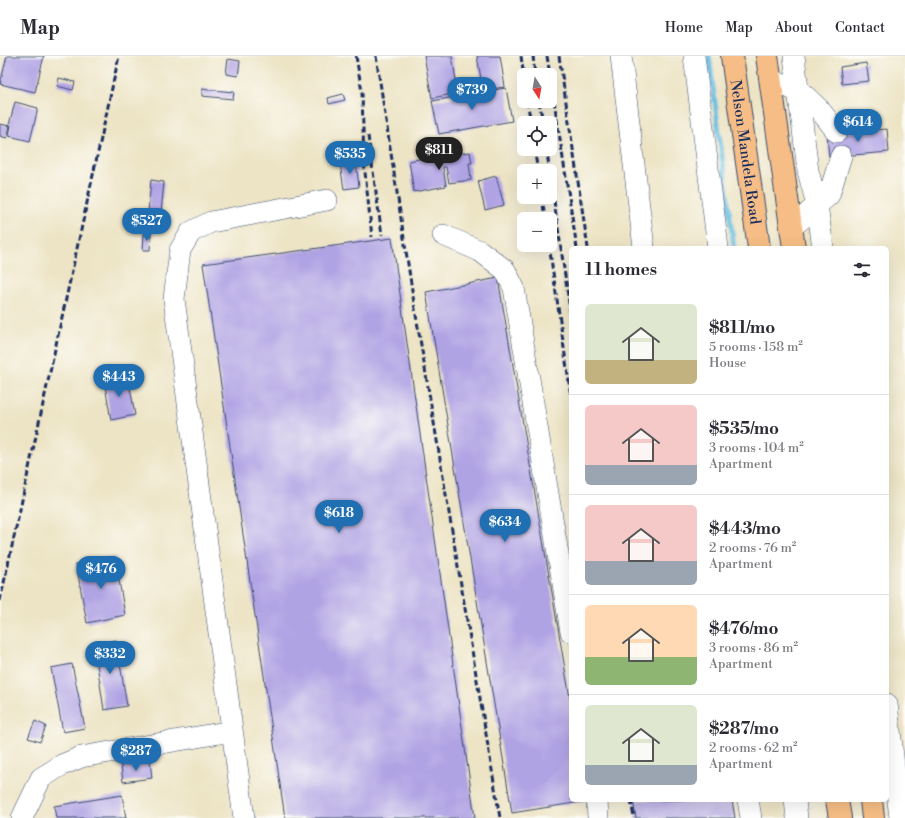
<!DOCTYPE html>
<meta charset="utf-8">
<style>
:root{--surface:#fff;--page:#f2f2f3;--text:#2b2b33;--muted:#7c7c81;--line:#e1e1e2;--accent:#1f6fb2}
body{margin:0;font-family:"Libre Bodoni",serif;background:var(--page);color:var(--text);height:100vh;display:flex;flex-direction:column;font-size:15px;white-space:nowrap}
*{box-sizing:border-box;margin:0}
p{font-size:13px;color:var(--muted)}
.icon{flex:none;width:22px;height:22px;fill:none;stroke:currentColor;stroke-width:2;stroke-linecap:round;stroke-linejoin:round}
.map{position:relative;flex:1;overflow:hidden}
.panel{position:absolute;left:569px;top:190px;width:320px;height:556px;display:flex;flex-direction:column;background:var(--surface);border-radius:6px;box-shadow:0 4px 16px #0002}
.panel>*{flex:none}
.needle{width:26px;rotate:169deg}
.fabs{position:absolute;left:517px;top:12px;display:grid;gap:8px}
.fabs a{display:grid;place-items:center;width:40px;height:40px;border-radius:6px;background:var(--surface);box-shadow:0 4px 16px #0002;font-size:20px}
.price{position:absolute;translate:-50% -34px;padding:0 9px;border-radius:14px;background:var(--accent);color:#fff;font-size:13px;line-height:26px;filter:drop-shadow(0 1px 2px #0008)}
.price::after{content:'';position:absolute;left:50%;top:24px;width:12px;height:9px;margin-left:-6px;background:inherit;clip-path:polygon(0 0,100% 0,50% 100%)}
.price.active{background:#222;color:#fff}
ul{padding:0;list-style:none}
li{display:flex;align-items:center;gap:12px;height:100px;padding:0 16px}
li+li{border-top:1px solid var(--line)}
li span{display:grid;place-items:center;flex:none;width:112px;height:80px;border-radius:6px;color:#555}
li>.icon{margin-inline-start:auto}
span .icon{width:48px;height:48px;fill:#fffc;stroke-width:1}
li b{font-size:17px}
h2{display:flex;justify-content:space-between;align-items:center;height:48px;padding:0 16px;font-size:17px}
header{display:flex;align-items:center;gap:24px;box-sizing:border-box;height:56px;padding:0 20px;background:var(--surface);border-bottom:1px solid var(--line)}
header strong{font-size:19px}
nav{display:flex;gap:22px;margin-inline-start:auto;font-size:14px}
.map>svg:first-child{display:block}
</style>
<header>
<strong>Map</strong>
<nav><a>Home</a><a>Map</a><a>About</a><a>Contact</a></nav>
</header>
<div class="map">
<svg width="905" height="762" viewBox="0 0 905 762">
<rect width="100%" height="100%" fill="#fdfcf7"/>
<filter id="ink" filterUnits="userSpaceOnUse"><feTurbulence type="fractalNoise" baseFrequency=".025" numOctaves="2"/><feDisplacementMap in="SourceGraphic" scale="8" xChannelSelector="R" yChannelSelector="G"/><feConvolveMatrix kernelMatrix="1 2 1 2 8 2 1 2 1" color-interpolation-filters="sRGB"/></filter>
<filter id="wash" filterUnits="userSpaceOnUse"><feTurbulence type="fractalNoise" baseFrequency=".012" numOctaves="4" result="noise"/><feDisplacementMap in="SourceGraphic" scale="16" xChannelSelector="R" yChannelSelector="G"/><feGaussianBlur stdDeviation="0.9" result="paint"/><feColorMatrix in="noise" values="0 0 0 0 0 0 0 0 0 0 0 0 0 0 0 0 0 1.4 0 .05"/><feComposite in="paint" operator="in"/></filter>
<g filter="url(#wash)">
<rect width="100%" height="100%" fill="#ede4c5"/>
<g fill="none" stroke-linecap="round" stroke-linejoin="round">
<path stroke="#61bbdf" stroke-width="5" d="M 709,0 L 734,192"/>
</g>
<g id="blocks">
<path fill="#b0a3e4" d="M 7,0 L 44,0 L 35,36 L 0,28 Z
M 424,0 L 452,0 L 458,37 L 432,42 Z
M 477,0 L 500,0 L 505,31 L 483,34 Z
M 228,3 L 240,5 L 238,20 L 226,18 Z
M 866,7 L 869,25 L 842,28 L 840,11 Z
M 59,22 L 75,26 L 73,34 L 57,30 Z
M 506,32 L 512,65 L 439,78 L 432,45 Z
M 202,33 L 234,36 L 233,43 L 202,40 Z
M 343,38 L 345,44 L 329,48 L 328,42 Z
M 15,46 L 38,52 L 30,85 L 9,80 L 11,69 L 9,69 Z
M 0,68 L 10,70 L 7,82 L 0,80 Z
M 887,73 L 889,96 L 829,101 L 827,77 Z
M 470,96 L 472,107 L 469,107 L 471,124 L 449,127 L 446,111 L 443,111 L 446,130 L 414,136 L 409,105 L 438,99 L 439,103 L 449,105 L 453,103 L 457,98 Z
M 356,106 L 359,131 L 344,133 L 340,108 Z
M 496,120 L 504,149 L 485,154 L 478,125 Z
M 151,124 L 164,126 L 161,157 L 148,156 Z
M 147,160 L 155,160 L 153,176 L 145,175 Z
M 144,178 L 151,178 L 150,194 L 143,194 Z
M 392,182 L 475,762 L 285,762 L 203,208 Z
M 498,222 L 571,648 L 571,744 L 587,745 L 512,757 L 426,236 Z
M 128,320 L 135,359 L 111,364 L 104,324 Z
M 115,501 L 125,559 L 87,567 L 76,508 Z
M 116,584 L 127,650 L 104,654 L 94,588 Z
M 72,608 L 85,672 L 63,676 L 51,612 Z
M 35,665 L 46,670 L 40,686 L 28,682 Z
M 150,705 L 152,722 L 123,726 L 121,709 Z
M 122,739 L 126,762 L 56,762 L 54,750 Z
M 633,744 L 732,744 L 735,762 L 636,762 Z"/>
</g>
</g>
<g filter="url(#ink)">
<use href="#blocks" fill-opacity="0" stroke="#3a4a6d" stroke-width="1"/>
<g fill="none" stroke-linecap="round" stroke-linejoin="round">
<defs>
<path id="minor" d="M 621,0 L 644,192
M 694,0 L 718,192
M 794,0 L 808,115 L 817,149 L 823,192
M 770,23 L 803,38 L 819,53 L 837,76
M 791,172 L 829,139 L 841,100
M 443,179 L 480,195 L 505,214 L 514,232 L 571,576
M 887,648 L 900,762
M 597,744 L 598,762
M 748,744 L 751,762
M 795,744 L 797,762
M 22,762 L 41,722 L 62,709 L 81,701 L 232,675
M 244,762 L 174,243 L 180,194 L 191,176 L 211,166 L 327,144"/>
<g id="major">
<path id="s1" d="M 732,0 L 759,192"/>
<path d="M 767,0 L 794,192"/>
<path d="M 837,744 L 840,762"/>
<path d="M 871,744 L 873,762"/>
</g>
</defs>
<use href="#minor" stroke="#3a4a6d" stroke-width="22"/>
<use href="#major" stroke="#3a4a6d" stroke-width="24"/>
<use href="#minor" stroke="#fff" stroke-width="21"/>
<use href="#major" stroke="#f6be86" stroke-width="22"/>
<path stroke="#1b2f5e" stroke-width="3" stroke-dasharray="6 3" stroke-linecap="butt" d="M 356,0 L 362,36 L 364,107 L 372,181
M 376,0 L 414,247 L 500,762
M 521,0 L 524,22
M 533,0 L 535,19
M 547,0 L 577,192
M 559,0 L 588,192
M 527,45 L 531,67
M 539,45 L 543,67
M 368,80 L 382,179
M 534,93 L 538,115
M 546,93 L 550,115
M 550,118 L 571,260
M 542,141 L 545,163
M 549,189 L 571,340
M 0,545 L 119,0
M 631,744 L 634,762"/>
</g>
</g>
<g text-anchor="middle" stroke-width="3" stroke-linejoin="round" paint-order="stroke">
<g font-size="15" fill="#1b2f5e" stroke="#fdfcf7">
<text dy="5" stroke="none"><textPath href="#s1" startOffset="97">Nelson Mandela Road</textPath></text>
</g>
</g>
</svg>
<div class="fabs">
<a><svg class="needle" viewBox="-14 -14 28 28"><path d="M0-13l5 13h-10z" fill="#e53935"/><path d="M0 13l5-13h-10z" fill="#7c7c81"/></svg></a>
<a><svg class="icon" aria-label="locate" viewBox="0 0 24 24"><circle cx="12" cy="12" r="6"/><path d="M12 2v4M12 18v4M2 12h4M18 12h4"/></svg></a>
<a>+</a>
<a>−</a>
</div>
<b class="price" style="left:472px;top:55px">$739</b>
<b class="price" style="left:858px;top:87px">$614</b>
<b class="price active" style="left:439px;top:115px">$811</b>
<b class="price" style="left:350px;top:119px">$535</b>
<b class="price" style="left:147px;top:186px">$527</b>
<b class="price" style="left:119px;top:342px">$443</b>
<b class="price" style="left:339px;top:478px">$618</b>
<b class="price" style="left:505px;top:487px">$634</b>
<b class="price" style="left:101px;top:534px">$476</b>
<b class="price" style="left:110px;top:619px">$332</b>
<b class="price" style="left:136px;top:716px">$287</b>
<section class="panel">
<h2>11 homes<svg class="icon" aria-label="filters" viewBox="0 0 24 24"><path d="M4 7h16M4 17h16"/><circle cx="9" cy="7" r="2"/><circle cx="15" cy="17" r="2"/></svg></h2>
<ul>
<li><span style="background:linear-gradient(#dfe7d0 70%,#c2b280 0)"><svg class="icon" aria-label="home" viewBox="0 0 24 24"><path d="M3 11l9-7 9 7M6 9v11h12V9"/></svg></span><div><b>$811/mo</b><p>5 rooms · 158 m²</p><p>House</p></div></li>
<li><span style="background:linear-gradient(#f6c9c9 75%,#9aa5b1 0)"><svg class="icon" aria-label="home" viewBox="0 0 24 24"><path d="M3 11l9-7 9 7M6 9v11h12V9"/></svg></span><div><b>$535/mo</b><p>3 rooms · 104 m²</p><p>Apartment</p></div></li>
<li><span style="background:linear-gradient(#f6c9c9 70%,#9aa5b1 0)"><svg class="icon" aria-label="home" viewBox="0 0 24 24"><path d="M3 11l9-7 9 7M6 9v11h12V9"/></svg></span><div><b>$443/mo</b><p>2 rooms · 76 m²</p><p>Apartment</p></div></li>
<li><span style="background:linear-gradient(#ffd9b3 65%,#8fb573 0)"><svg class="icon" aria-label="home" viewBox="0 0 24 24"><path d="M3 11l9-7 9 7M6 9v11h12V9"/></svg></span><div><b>$476/mo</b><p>3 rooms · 86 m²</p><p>Apartment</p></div></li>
<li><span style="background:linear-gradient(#dfe7d0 75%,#9aa5b1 0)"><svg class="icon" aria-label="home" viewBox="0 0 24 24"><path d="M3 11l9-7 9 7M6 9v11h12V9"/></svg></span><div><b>$287/mo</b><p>2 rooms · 62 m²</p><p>Apartment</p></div></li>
</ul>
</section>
</div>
